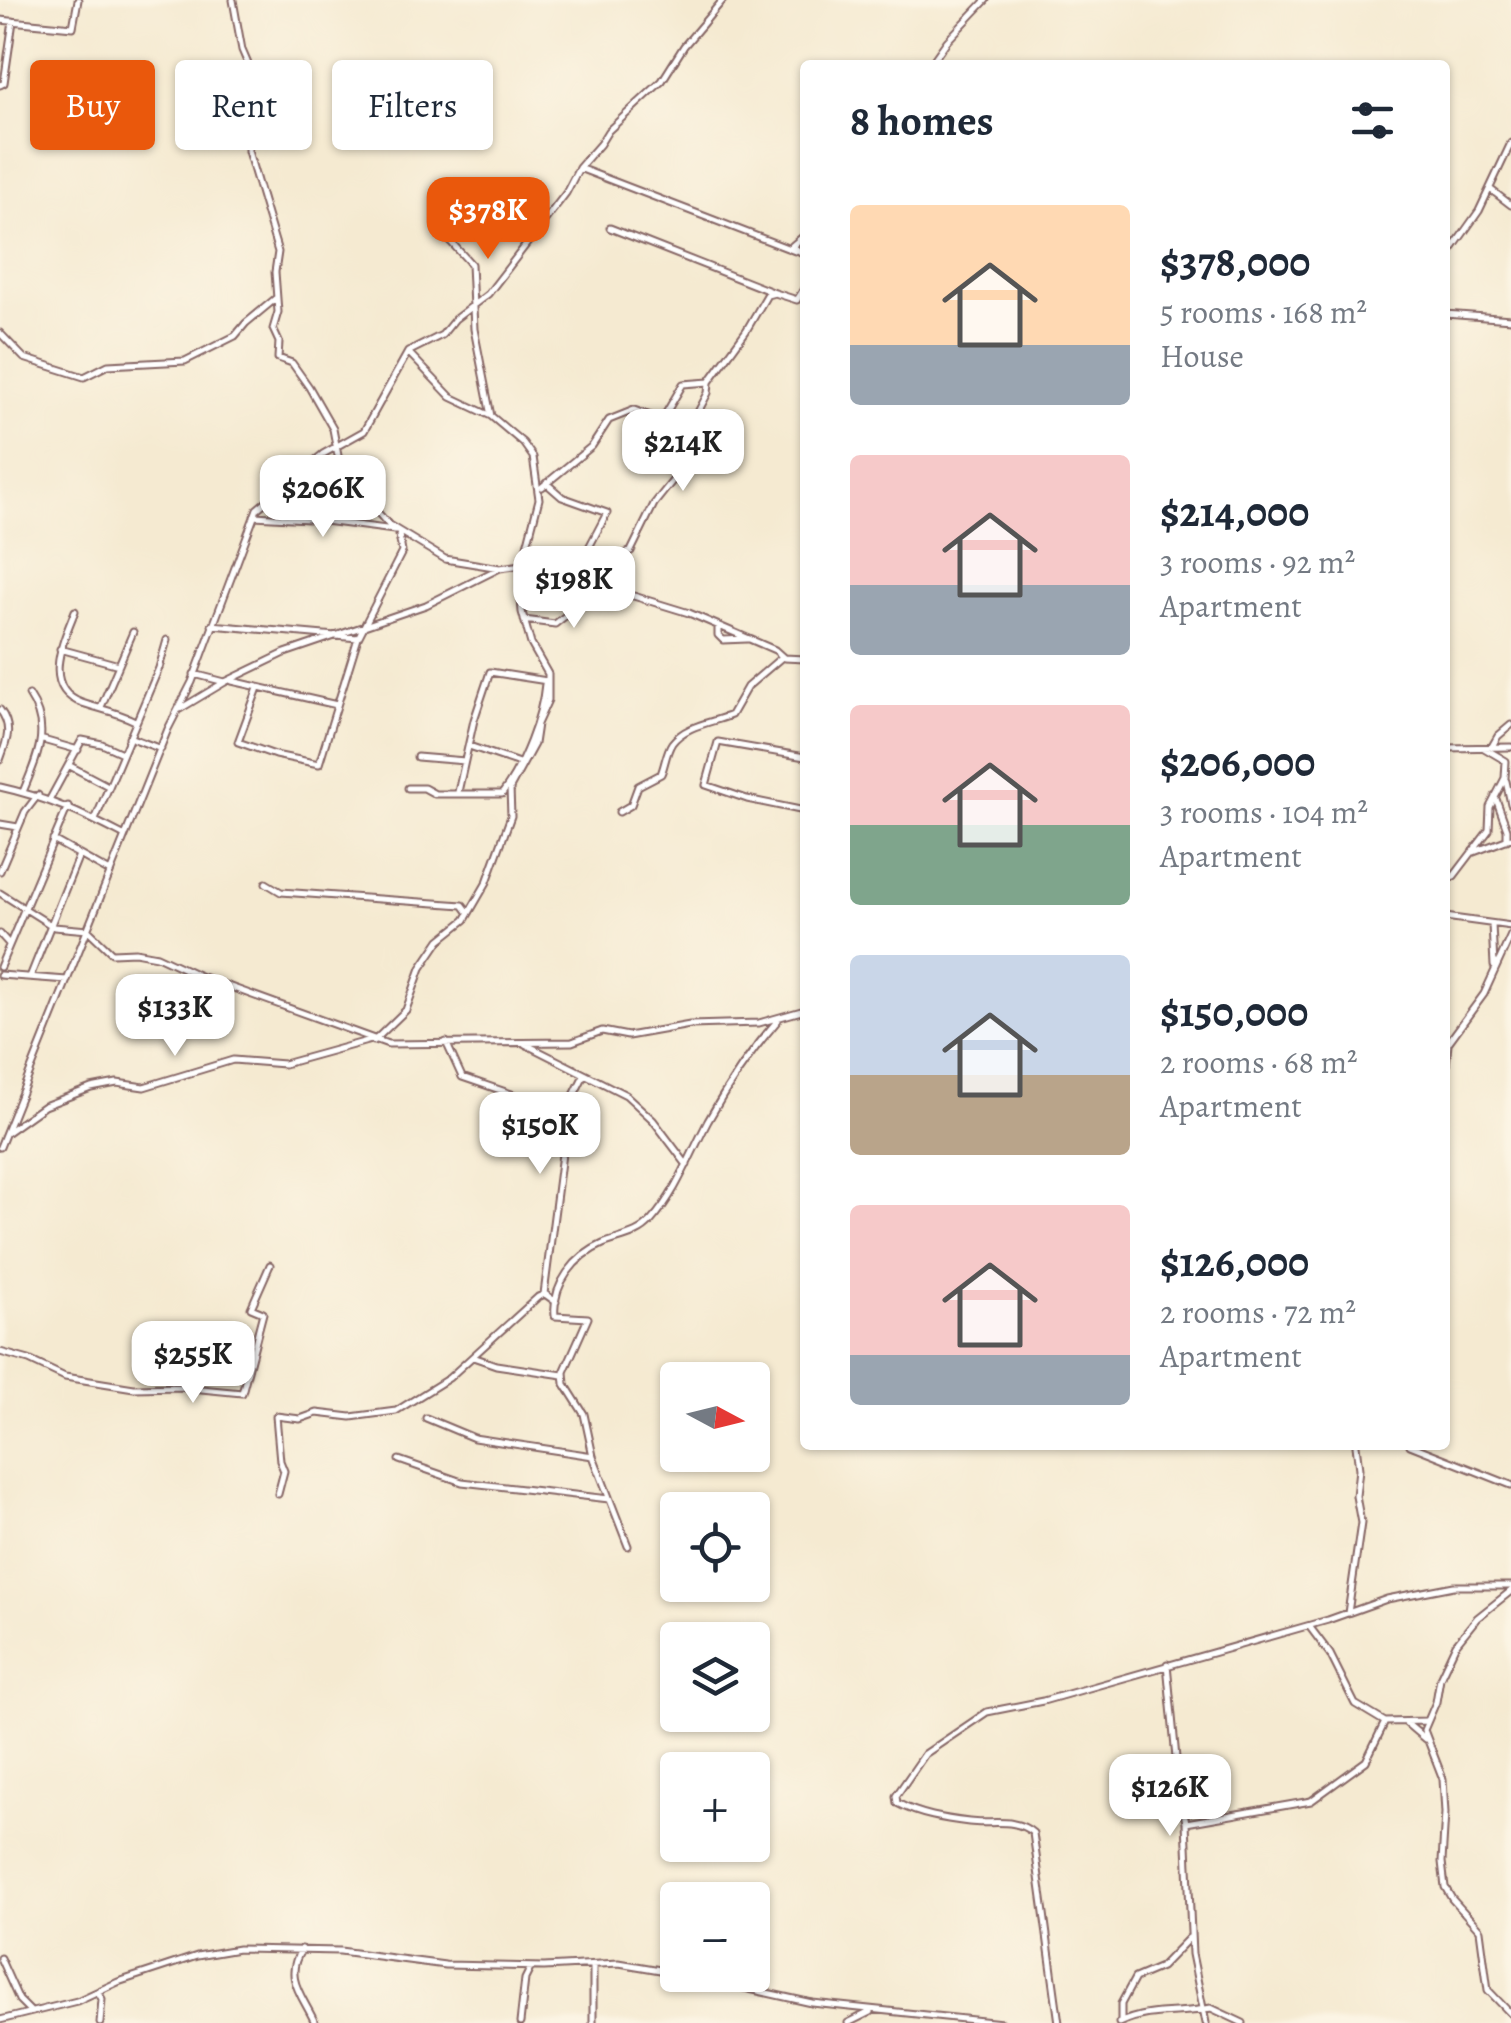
<!DOCTYPE html>
<meta charset="utf-8">
<style>
:root{--surface:#fff;--page:#f6f6f7;--text:#1f2937;--muted:#747a83;--accent:#ea580c}
body{margin:0;font-family:Alegreya,serif;background:var(--page);color:var(--text);height:100vh;display:flex;flex-direction:column;font-size:38px;white-space:nowrap}
*{box-sizing:border-box;margin:0}
p{font-size:32px;color:var(--muted)}
.icon{flex:none;width:55px;height:55px;fill:none;stroke:currentColor;stroke-width:2;stroke-linecap:round;stroke-linejoin:round}
.map{position:relative;flex:1;overflow:hidden}
.details{position:absolute;left:800px;top:60px;width:650px;height:1390px;display:flex;flex-direction:column;background:var(--surface);border-radius:10px;box-shadow:0 2px 8px #0004}
.details>*{flex:none}
.top-card{position:absolute;left:30px;top:60px;width:620px;height:90px;display:flex;gap:20px}
.needle{width:65px;rotate:97deg}
.controls{position:absolute;left:660px;top:1362px;display:grid;gap:20px}
.controls a{display:grid;place-items:center;width:110px;height:110px;border-radius:10px;background:var(--surface);box-shadow:0 2px 8px #0004;font-size:50px}
.price{position:absolute;translate:-50% -85px;padding:0 22px;border-radius:20px;background:#fff;color:#222;font-size:32px;line-height:65px;filter:drop-shadow(0 2px 5px #0008)}
.price::after{content:'';position:absolute;left:50%;top:60px;width:30px;height:22px;margin-left:-15px;background:inherit;clip-path:polygon(0 0,100% 0,50% 100%)}
.price.active{background:var(--accent);color:#fff}
ul{padding:0;list-style:none}
li{display:flex;align-items:center;gap:30px;height:250px;padding:0 50px}
li span{display:grid;place-items:center;flex:none;width:280px;height:200px;border-radius:10px;color:#555}
li>.icon{margin-inline-start:auto}
span .icon{width:120px;height:120px;fill:#fffc;stroke-width:1}
li b{font-size:42px}
h2{display:flex;justify-content:space-between;align-items:center;height:120px;padding:0 50px;font-size:42px}
.pill{padding:0 35px;border-radius:10px;background:var(--surface);box-shadow:0 2px 8px #0004;font-size:35px;line-height:90px}
.pill.active{background:var(--accent);color:#fff}
.map>svg:first-child{display:block}
</style>
<div class="map">
<svg width="1511" height="2023" viewBox="0 0 1511 2023">
<rect width="100%" height="100%" fill="#fcf5e5"/>
<filter id="ink" filterUnits="userSpaceOnUse"><feTurbulence type="fractalNoise" baseFrequency=".01" numOctaves="2"/><feDisplacementMap in="SourceGraphic" scale="20" xChannelSelector="R" yChannelSelector="G"/><feConvolveMatrix kernelMatrix="1 2 1 2 8 2 1 2 1" color-interpolation-filters="sRGB"/></filter>
<filter id="wash" filterUnits="userSpaceOnUse"><feTurbulence type="fractalNoise" baseFrequency=".0048" numOctaves="4" result="noise"/><feDisplacementMap in="SourceGraphic" scale="40" xChannelSelector="R" yChannelSelector="G"/><feGaussianBlur stdDeviation="2.25" result="paint"/><feColorMatrix in="noise" values="0 0 0 0 0 0 0 0 0 0 0 0 0 0 0 0 0 1.4 0 .05"/><feComposite in="paint" operator="in"/></filter>
<g filter="url(#wash)">
<rect width="100%" height="100%" fill="#f5ead1"/>
</g>
<g filter="url(#ink)">
<g fill="none" stroke-linecap="round" stroke-linejoin="round">
<defs>
<path id="street" d="M 233,0 L 242,50 L 251,71 L 248,151 L 278,252 L 275,272 L 278,312 L 273,329 L 279,342 L 278,358 L 292,363 L 309,387 L 333,429 L 339,461 L 360,493 L 389,525 L 445,559 L 500,568
M 0,20 L 73,27 L 78,0
M 930,65 L 947,41 L 986,0
M 0,85 L 4,83 L 13,21
M 579,168 L 795,251
M 1490,189 L 1511,205
M 610,228 L 775,293
M 805,235 L 792,246 L 805,255
M 450,241 L 471,264 L 474,329 L 491,416
M 1445,259 L 1479,211 L 1511,143
M 1445,314 L 1511,319
M 0,333 L 24,358 L 84,377 L 108,365 L 185,361 L 235,336 L 246,323 L 275,299
M 546,483 L 562,497 L 607,513 L 576,572
M 542,487 L 592,446 L 609,420 L 634,410 L 659,419 L 666,413 L 683,384 L 709,382 L 746,331 L 767,295 L 775,293 L 797,300 L 805,287
M 254,516 L 309,519 L 394,530
M 598,582 L 617,558 L 631,551 L 654,504 L 682,469 L 691,444 L 689,429 L 708,393 L 709,383
M 75,611 C 64,639 40,688 82,703 C 100,709 117,712 135,721
M 524,620 L 555,624 L 578,606 L 611,591
M 212,625 L 358,638
M 718,626 L 718,635 L 723,640 L 747,639
M 60,649 L 119,665
M 194,674 L 225,682
M 232,681 L 337,705
M 258,688 L 238,742 L 275,755 L 319,764 L 358,638 L 402,552 L 399,535
M 101,707 L 133,632
M 180,709 L 225,682 L 285,653 L 426,605 L 500,568 L 522,565 L 546,564 L 567,569 L 614,590 L 689,613 L 775,650 L 784,658 L 805,659
M 0,710 C 13,727 7,741 0,760
M 129,737 L 161,749
M 43,740 L 78,750
M 469,746 L 519,763
M 1445,748 L 1511,747
M 1491,748 L 1498,736 L 1511,725
M 417,757 L 465,761
M 805,757 L 718,742 L 706,785 L 747,799 L 805,811
M 70,766 L 108,786
M 1506,781 L 1511,804
M 0,787 C 46,797 83,814 125,836
M 408,788 L 424,788 L 435,794 L 502,794 C 523,766 542,718 545,684
M 23,792 C 37,757 52,729 29,695
M 458,792 L 474,720 L 490,672 L 547,681
M 1495,796 L 1507,829 L 1507,840
M 50,799 L 82,740 L 102,744 L 122,753
M 619,812 L 631,805 L 638,786 L 661,774 C 665,765 666,752 672,743 C 686,725 711,723 731,715 L 747,687 L 782,657
M 95,820 L 159,668 L 167,640
M 0,824 L 18,827
M 53,840 L 110,872
M 1474,852 L 1511,838
M 0,871 L 25,812 L 38,795
M 1445,880 L 1454,876 L 1489,830 L 1490,807 L 1505,778 L 1506,761 L 1484,748
M 266,883 L 281,892 L 463,905 L 469,913
M 0,893 L 54,927 L 88,930 L 112,953 L 135,952 L 157,956 L 200,976 L 388,1044 L 572,1042 L 602,1031 L 628,1036 L 690,1025 L 759,1023 L 805,1010
M 1445,917 L 1511,926
M 1492,924 L 1494,966
M 0,934 L 9,944
M 0,967 L 68,806
M 0,975 L 67,980
M 30,977 L 79,855
M 374,1041 L 406,1010 L 421,968 L 440,940 L 465,920 L 487,882 L 511,816 L 510,788 L 534,744 L 537,724 L 548,700 L 548,674 L 531,644 L 522,612 L 520,586 L 522,565 L 539,499 L 533,457 L 523,443 L 491,416 L 451,397 L 408,352
M 446,1042 L 462,1077 L 567,1113
M 525,1044 L 626,1095 L 653,1120 L 687,1165
M 1445,1080 L 1448,1043 L 1484,994 L 1511,935
M 6,1133 L 44,1106 L 91,1088 L 117,1083 L 144,1087 L 233,1060 L 284,1064 L 371,1040
M 0,1147 L 168,729 L 192,682 L 257,509 L 323,454 L 364,431 L 408,352 L 442,335 L 455,319 L 488,294 L 566,193 L 579,168 L 600,144 L 608,131 L 662,81 L 684,46 L 723,0
M 544,1294 L 568,1107 L 584,1075
M 0,1352 L 29,1360 L 65,1377 L 134,1388 L 181,1387 L 242,1393 L 263,1313 L 251,1308 L 270,1265
M 473,1357 L 496,1365 L 563,1375
M 426,1418 L 474,1438 L 593,1456
M 1410,1445 L 1511,1485
M 399,1460 L 462,1482 L 609,1499
M 278,1494 L 284,1471 L 280,1461 L 276,1416 L 300,1419 L 317,1413 L 351,1417 L 396,1411 L 449,1378 L 538,1297 L 545,1294 L 556,1302
M 628,1546 L 593,1456 L 584,1414 L 565,1384 L 564,1372 L 588,1318 L 555,1316 C 552,1284 575,1256 603,1244 C 620,1237 638,1236 651,1221 C 677,1192 690,1155 708,1121 C 727,1087 752,1050 778,1020
M 1511,1591 L 1477,1618 L 1456,1644 L 1440,1678 L 1436,1702 L 1424,1730 L 1443,1779 L 1445,1813 L 1442,1862 L 1445,1887 L 1452,1899 L 1480,1930 L 1488,1990 L 1511,2014
M 1348,1613 L 1361,1523 L 1356,1496 L 1359,1469 L 1356,1445
M 1309,1626 L 1330,1654 L 1355,1704 L 1385,1722
M 1167,1664 L 1178,1779 L 1186,1823 L 1192,1954 L 1206,2023
M 1405,1722 L 1425,1739
M 1186,1823 L 1311,1801 L 1366,1761 L 1385,1722 L 1426,1721
M 302,1949 C 282,1978 304,1997 315,2023
M 0,1958 L 19,2000 L 30,2011
M 593,1965 L 593,2023
M 686,1975 L 812,2003 L 1002,2023
M 98,1992 L 102,1999 L 100,2023
M 0,2020 L 77,2001 L 118,1982 L 197,1956 L 238,1949 L 340,1951 L 445,1965 L 544,1967 L 619,1963 L 678,1973
M 1121,2021 L 1121,2004 L 1135,1978 L 1161,1967 L 1189,1938
M 520,2023 L 525,1979 L 531,1967
M 848,2023 L 870,2012
M 1059,2023 L 1033,1833 C 1015,1817 991,1825 969,1822 C 945,1819 919,1815 897,1803 L 896,1796 L 925,1754 L 987,1712 L 1043,1701 L 1328,1620 L 1387,1599 L 1454,1586 L 1511,1586
M 1119,2023 C 1151,2008 1180,2015 1211,2008 L 1243,2023"/>
</defs>
<use href="#street" stroke="#866665" stroke-width="9"/>
<use href="#street" stroke="#fff" stroke-width="5"/>
</g>
</g>
</svg>
<div class="controls">
<a><svg class="needle" viewBox="-14 -14 28 28"><path d="M0-13l5 13h-10z" fill="#e53935"/><path d="M0 13l5-13h-10z" fill="#747a83"/></svg></a>
<a><svg class="icon" aria-label="locate" viewBox="0 0 24 24"><circle cx="12" cy="12" r="6"/><path d="M12 2v4M12 18v4M2 12h4M18 12h4"/></svg></a>
<a><svg class="icon" aria-label="layers" viewBox="0 0 24 24"><path d="M12 4l9 5-9 5-9-5zM3 14l9 5 9-5"/></svg></a>
<a>+</a>
<a>−</a>
</div>
<b class="price active" style="left:488px;top:262px">$378K</b>
<b class="price" style="left:683px;top:494px">$214K</b>
<b class="price" style="left:323px;top:540px">$206K</b>
<b class="price" style="left:574px;top:631px">$198K</b>
<b class="price" style="left:175px;top:1059px">$133K</b>
<b class="price" style="left:540px;top:1177px">$150K</b>
<b class="price" style="left:193px;top:1406px">$255K</b>
<b class="price" style="left:1170px;top:1839px">$126K</b>
<div class="top-card">
<a class="pill active">Buy</a>
<a class="pill">Rent</a>
<a class="pill">Filters</a>
</div>
<section class="details">
<h2>8 homes<svg class="icon" aria-label="filters" viewBox="0 0 24 24"><path d="M4 7h16M4 17h16"/><circle cx="9" cy="7" r="2"/><circle cx="15" cy="17" r="2"/></svg></h2>
<ul>
<li><span style="background:linear-gradient(#ffd9b3 70%,#9aa5b1 0)"><svg class="icon" aria-label="home" viewBox="0 0 24 24"><path d="M3 11l9-7 9 7M6 9v11h12V9"/></svg></span><div><b>$378,000</b><p>5 rooms · 168 m²</p><p>House</p></div></li>
<li><span style="background:linear-gradient(#f6c9c9 65%,#9aa5b1 0)"><svg class="icon" aria-label="home" viewBox="0 0 24 24"><path d="M3 11l9-7 9 7M6 9v11h12V9"/></svg></span><div><b>$214,000</b><p>3 rooms · 92 m²</p><p>Apartment</p></div></li>
<li><span style="background:linear-gradient(#f6c9c9 60%,#7fa58c 0)"><svg class="icon" aria-label="home" viewBox="0 0 24 24"><path d="M3 11l9-7 9 7M6 9v11h12V9"/></svg></span><div><b>$206,000</b><p>3 rooms · 104 m²</p><p>Apartment</p></div></li>
<li><span style="background:linear-gradient(#c9d6e8 60%,#b9a48a 0)"><svg class="icon" aria-label="home" viewBox="0 0 24 24"><path d="M3 11l9-7 9 7M6 9v11h12V9"/></svg></span><div><b>$150,000</b><p>2 rooms · 68 m²</p><p>Apartment</p></div></li>
<li><span style="background:linear-gradient(#f6c9c9 75%,#9aa5b1 0)"><svg class="icon" aria-label="home" viewBox="0 0 24 24"><path d="M3 11l9-7 9 7M6 9v11h12V9"/></svg></span><div><b>$126,000</b><p>2 rooms · 72 m²</p><p>Apartment</p></div></li>
</ul>
</section>
</div>
